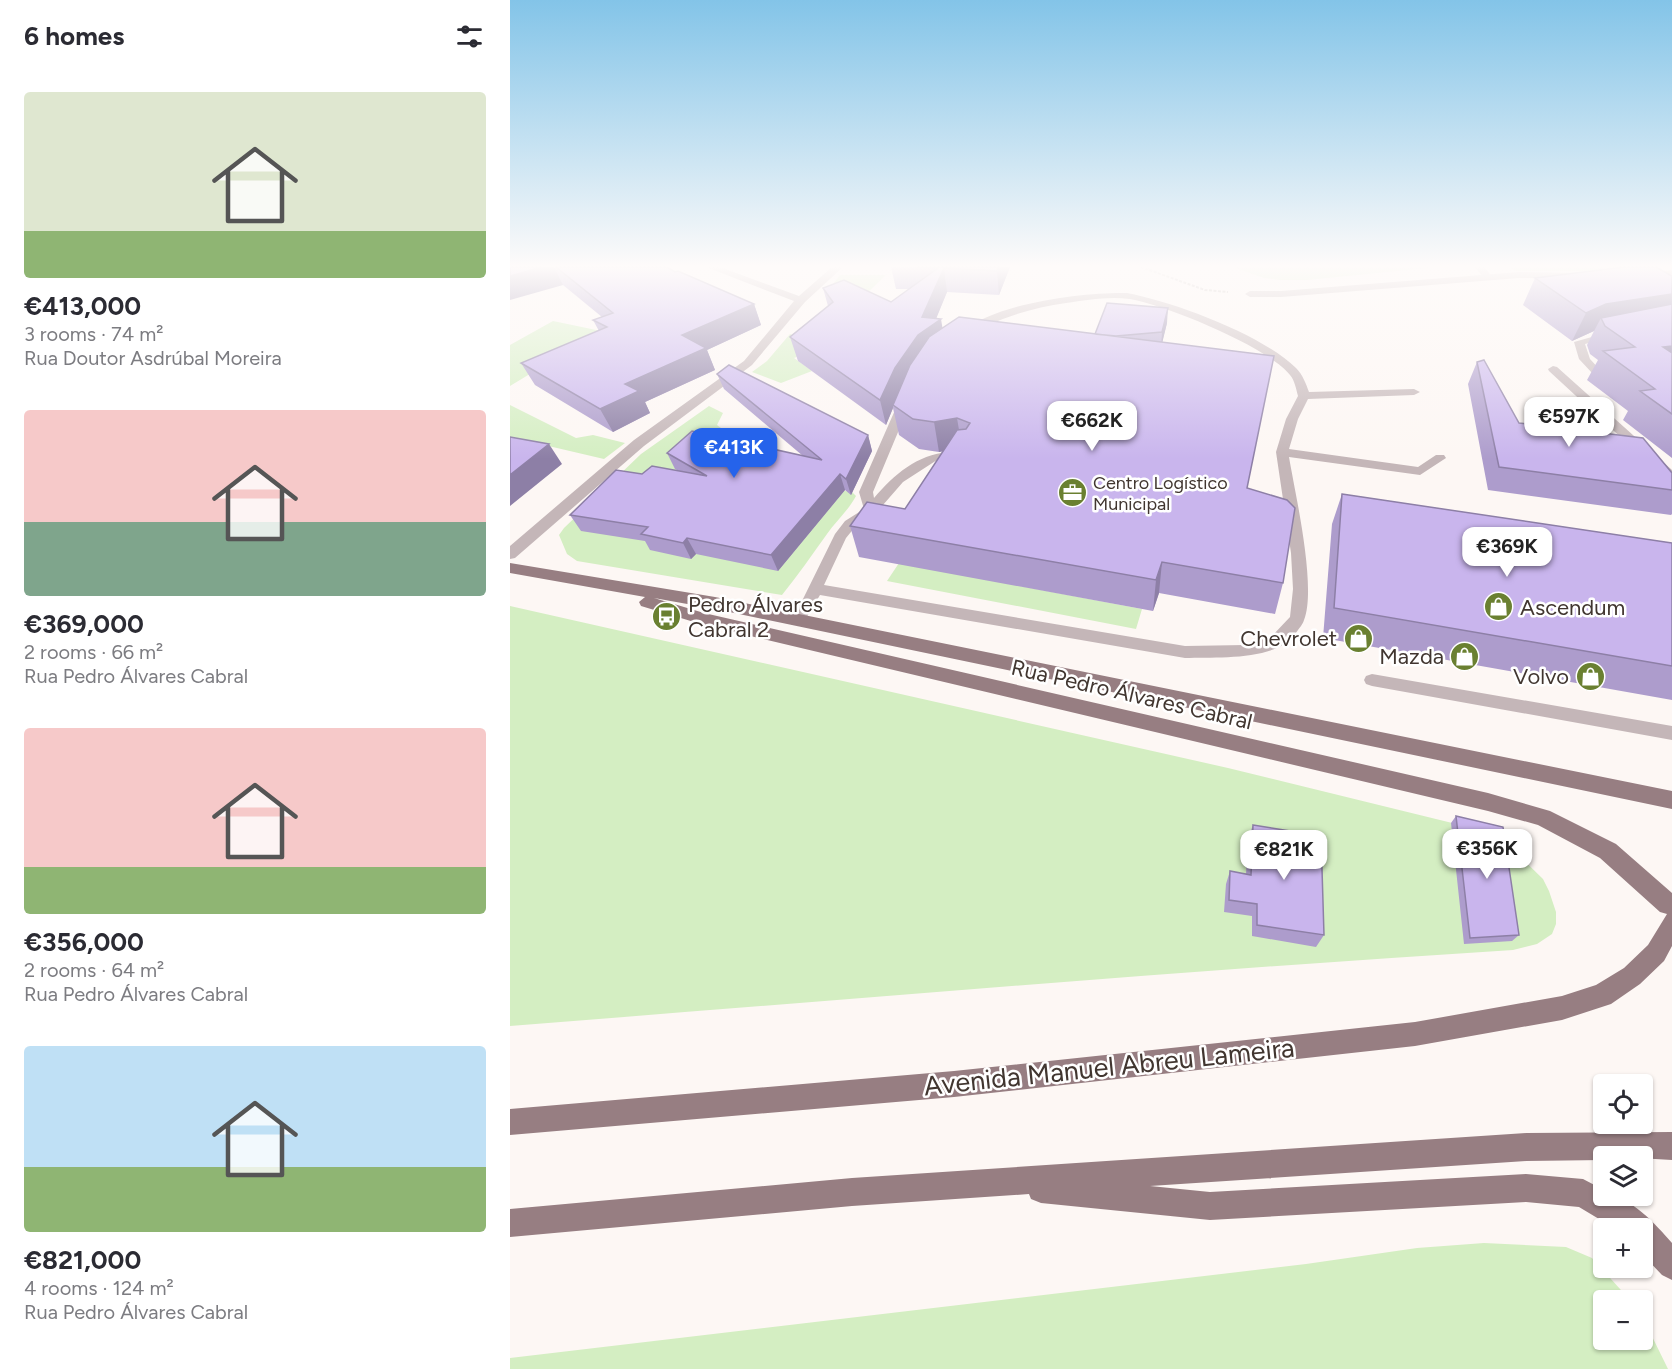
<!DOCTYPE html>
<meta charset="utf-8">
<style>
:root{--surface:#fff;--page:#f7f7f7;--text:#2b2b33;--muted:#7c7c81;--accent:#2563eb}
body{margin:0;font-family:Figtree,sans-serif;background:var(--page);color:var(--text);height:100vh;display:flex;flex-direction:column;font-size:22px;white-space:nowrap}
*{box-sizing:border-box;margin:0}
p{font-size:20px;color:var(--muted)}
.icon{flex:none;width:33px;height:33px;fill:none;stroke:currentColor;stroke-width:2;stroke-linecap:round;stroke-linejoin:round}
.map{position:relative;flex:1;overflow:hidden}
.drawer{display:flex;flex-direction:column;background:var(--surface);width:510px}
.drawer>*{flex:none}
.buttons{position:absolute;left:1083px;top:1074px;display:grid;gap:12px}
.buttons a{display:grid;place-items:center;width:60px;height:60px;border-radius:6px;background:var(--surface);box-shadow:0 2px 4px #0004;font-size:30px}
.price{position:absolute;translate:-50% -51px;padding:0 14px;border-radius:12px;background:#fff;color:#222;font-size:20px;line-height:39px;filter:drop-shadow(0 2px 3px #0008)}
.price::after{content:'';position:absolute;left:50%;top:36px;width:18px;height:14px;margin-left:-9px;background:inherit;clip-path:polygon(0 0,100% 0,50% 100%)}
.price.active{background:var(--accent);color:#fff}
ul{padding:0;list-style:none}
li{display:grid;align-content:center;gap:12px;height:318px;padding:0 24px}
li span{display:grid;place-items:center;height:186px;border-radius:6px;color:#555}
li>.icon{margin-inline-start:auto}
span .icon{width:108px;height:108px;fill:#fffc;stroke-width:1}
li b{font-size:26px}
h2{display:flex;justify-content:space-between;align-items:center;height:72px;padding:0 24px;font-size:26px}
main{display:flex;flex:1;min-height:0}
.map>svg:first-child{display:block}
</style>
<main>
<section class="drawer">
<h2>6 homes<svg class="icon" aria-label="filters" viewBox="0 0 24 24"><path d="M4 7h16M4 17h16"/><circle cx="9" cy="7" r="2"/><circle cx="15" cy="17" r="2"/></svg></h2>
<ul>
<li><span style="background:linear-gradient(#dfe7d0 75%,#8fb573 0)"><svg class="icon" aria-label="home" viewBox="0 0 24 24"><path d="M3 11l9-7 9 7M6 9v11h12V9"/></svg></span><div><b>€413,000</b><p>3 rooms · 74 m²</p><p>Rua Doutor Asdrúbal Moreira</p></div></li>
<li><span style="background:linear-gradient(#f6c9c9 60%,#7fa58c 0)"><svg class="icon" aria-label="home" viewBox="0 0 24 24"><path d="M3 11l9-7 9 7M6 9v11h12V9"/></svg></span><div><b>€369,000</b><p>2 rooms · 66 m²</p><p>Rua Pedro Álvares Cabral</p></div></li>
<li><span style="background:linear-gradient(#f6c9c9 75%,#8fb573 0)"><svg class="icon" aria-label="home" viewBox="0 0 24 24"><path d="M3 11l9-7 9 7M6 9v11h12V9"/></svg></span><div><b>€356,000</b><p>2 rooms · 64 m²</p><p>Rua Pedro Álvares Cabral</p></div></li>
<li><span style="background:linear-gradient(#bfe0f5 65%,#8fb573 0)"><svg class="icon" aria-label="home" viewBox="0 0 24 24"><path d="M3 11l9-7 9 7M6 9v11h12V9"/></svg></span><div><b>€821,000</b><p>4 rooms · 124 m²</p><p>Rua Pedro Álvares Cabral</p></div></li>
</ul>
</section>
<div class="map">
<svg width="1162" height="1369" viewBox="0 0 1162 1369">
<rect width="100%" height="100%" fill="#fdf7f4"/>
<path fill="#d4eec2" d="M 723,267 L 928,267 L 797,280 L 770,280 L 754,278 Z
M 1000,267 L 1104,267 L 1107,271 L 1006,271 Z
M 330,275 L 376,275 L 351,299 L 318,290 Z
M 43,321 L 91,331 L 0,386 L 0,345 Z
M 280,334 L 312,347 L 284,358 L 302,371 L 271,383 L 242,372 L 257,361 Z
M 0,405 L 66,438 L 83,435 L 115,443 L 94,459 L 0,437 Z
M 199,406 L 213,413 L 207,425 L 211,428 L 190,447 L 270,482 L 342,492 L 346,496 C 338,511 326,521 317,534 C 302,555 288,575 272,595 L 67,561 L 57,554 L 49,535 L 54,528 L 131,454 Z
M 389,563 L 632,609 L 626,629 L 377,581 Z
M 0,606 L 718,768 L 987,834 L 1033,879 L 1039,891 L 1046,912 L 1046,924 L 1042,934 L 1027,944 L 1003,950 C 668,971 334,1000 0,1026 Z
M 974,1243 L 1056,1247 L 1082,1258 L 1120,1300 L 1094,1300 L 1094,1340 L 1132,1340 L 1133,1318 L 1158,1369 L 0,1369 L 0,1358 L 796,1264 L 907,1248 Z"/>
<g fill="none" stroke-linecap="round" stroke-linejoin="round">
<path stroke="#bcb4b0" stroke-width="2" stroke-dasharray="3 1.5" stroke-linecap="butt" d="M 631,267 L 695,290 L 718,292"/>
<path fill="#c4b6b8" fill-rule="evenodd" d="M 965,267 L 974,267 L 983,278 L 981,280 L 975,280 Z
M 617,293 C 664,302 751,334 786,368 C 793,375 796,384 799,392 L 904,389 L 910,392 L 904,395 L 798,399 L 788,419 L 779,449 L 908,467 L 926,455 L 934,455 L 936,458 L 910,475 L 779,457 C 785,493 807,587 794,620 C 792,627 780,640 774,644 C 750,660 703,657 675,658 L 310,595 L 292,625 L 282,625 L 279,621 L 293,599 L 325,534 L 335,521 L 354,509 L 349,492 L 389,401 L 395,398 L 401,401 L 363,492 L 364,498 C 385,474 406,455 439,452 C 446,451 451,449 456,454 L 450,458 L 427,460 L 393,482 L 366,513 L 345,527 L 336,538 L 314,585 L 675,646 L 735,645 L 762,636 L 780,617 L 783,589 L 781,553 L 766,452 L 776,419 L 788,396 C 786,389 785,381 780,375 C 758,347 656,305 620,299 C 599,296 576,300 556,303 C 529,307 501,314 477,326 C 469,329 461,338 453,332 C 483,303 576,292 617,293 Z
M 1103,331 L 1107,332 L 1107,336 L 1075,344 L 1080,359 L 1092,372 L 1091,374 L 1083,374 L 1069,359 L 1064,342 Z
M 1043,366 L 1047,367 L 1162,470 L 1162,481 L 1157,480 L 1039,371 L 1038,369 Z
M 862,674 L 1162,726 L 1162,740 L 862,686 L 856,684 L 854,680 L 856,676 Z"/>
<path fill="#c4b6b8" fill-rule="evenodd" d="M 196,267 L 210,267 L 289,296 L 322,267 L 333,267 L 295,302 L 242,365 L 134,446 L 5,558 L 0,559 L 0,546 L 124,440 L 234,361 L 284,301 Z
M 1162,270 L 1162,276 L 1134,280 L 1129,277 L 1134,274 Z
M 1009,272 L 1070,273 L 1075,276 L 1070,279 L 1009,278 L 771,297 L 740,297 L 735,294 L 740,291 L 771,291 Z"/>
<path fill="#977e82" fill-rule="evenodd" d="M 0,563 L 205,597 L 1162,791 L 1162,809 L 205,609 L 144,598 L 194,613 L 978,793 L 1040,811 L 1106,844 L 1162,893 L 1162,946 L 1154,961 L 1130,984 L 1101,1004 L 1052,1020 L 905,1046 L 444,1097 L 0,1135 L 0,1109 L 444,1071 L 905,1022 L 1052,996 L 1086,985 L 1114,968 L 1138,945 L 1157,914 L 1150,912 L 1090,858 L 1028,825 L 978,811 L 194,625 L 131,606 L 129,602 L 135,597 L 0,573 Z
M 1162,1132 L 1162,1160 L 1094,1156 L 1094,1160 L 1016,1161 L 640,1186 L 700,1192 L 1016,1174 L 1073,1179 L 1094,1190 L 1094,1196 C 1122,1196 1145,1224 1162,1243 L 1162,1280 L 1152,1275 L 1132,1254 L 1132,1228 L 1104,1228 L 1069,1207 L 1016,1202 L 700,1220 L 531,1203 L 521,1199 L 519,1194 L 342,1206 L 0,1237 L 0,1209 L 342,1178 L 1016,1133 Z"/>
</g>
<path fill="#ad9ccc" d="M 0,267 L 157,267 L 165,272 L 244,304 L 251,325 L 197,350 L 205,370 L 135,402 L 140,413 L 103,432 L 25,385 L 11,363 L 89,331 L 83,320 L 92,317 L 53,285 Z
M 381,267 L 500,267 L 489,295 L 437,292 L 426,318 L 432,328 L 585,334 L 657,323 L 652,342 L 737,488 L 773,583 L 765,614 L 649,593 L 643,611 L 349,557 L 340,526 L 395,509 L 433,451 L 429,452 L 409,449 L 389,435 L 383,408 L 376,425 L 288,361 L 280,337 L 318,306 L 313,288 L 381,302 L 399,289 L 386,289 Z
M 1025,278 L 1162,294 L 1162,458 L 1113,420 L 1118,411 L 1077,380 L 1088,360 L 1080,354 L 1077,345 L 1084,331 L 1062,341 L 1013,305 Z
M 967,362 L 1009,423 L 1162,473 L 1162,514 L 1161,515 L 978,490 L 958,384 Z
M 207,374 L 358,435 L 362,451 L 341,495 L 335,490 L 268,571 L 186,554 L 181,559 L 140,550 L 135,541 L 71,531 L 60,515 L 132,474 L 169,471 L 165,469 L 157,453 L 293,456 L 214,389 Z
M 832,494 L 1162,543 L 1162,700 L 813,638 L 822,524 Z
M 946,816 L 1009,935 L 1002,941 L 954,944 L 941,823 Z
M 743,825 L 814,935 L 806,947 L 742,936 L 742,916 L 714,912 L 716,884 L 720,871 L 736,874 L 738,839 Z"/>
<path fill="#8d7fa6" d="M 32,267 L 44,267 L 53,285 L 0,300 L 0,276 Z
M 488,267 L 500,267 L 489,295 L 487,271 Z
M 434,268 L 437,292 L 424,324 L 431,319 L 435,343 L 383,405 L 383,408 L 376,425 L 370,400 L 385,368 L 412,317 Z
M 1162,294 L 1162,319 L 1091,318 L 1084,331 L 1062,341 L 1076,313 L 1096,304 Z
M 244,304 L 251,325 L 197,350 L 205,370 L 135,402 L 140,413 L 103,432 L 90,409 L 115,384 L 172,335 Z
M 658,308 L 657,323 L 651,348 L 652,332 Z
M 1162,346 L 1162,371 L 1153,347 Z
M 447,418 L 452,448 L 429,452 L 424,422 Z
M 358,435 L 362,451 L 341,495 L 336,479 Z
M 39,444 L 52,464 L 0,506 L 0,475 Z
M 330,474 L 335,490 L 268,571 L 261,555 Z
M 177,538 L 186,554 L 181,559 L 173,543 Z
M 652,562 L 649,593 L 643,611 L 646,580 Z"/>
<path fill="#c9b5ed" stroke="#8d7fa6" stroke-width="1.5" d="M 0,267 L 32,267 L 0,276 Z
M 46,267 L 157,267 L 165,272 L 168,271 L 244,304 L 172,335 L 196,348 L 115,384 L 129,391 L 90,409 L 11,363 L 97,327 L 83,320 L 103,313 Z
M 406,267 L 488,267 L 487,271 L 434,268 L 412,317 L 431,319 L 408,335 L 385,368 L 370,400 L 280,337 L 323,302 L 313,288 L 334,280 L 381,302 L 428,268 Z
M 1114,267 L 1146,267 L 1162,276 L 1162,294 L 1096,304 L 1076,313 L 1025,278 Z
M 597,303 L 658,308 L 652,332 L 606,336 L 585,334 Z
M 1162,304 L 1162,346 L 1153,347 L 1162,353 L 1162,414 L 1130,391 L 1145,389 L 1093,351 L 1125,347 L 1095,326 L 1091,318 Z
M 449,317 L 764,356 L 737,488 L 777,500 L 785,508 L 773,583 L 652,562 L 646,580 L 340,526 L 357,502 L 395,509 L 447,430 L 456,429 L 460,423 L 447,418 L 424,422 L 403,419 L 383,405 L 400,365 L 419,337 Z
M 974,360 L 1009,423 L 1133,438 L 1162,473 L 1162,490 L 989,467 L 967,362 Z
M 219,365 L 358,435 L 336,479 L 330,474 L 261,555 L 177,538 L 173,543 L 131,534 L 138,527 L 60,515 L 106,470 L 132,474 L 142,466 L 197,476 L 157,453 L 182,431 L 312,460 L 207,374 Z
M 0,437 L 39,444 L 0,475 Z
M 832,494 L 1162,543 L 1162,666 L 824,608 Z
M 946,816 L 993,827 L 1009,935 L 960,938 Z
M 743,825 L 811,836 L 814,935 L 747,925 L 747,904 L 719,900 L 720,871 L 741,875 Z"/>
<linearGradient id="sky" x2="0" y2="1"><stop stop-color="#83c4e8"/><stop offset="0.58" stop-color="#fefbfa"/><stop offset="1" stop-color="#fefbfa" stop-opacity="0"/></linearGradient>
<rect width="1162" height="459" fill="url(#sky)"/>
<defs>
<symbol id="office-disc" viewBox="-11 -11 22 22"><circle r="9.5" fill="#6a8031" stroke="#fff"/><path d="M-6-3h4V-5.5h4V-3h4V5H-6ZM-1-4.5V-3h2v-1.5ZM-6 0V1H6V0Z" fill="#fff"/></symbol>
<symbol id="shop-disc" viewBox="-11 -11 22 22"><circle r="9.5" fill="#6a8031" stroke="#fff"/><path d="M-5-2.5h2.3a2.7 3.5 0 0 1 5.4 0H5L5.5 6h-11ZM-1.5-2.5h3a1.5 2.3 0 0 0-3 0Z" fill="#fff"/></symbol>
<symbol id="bus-disc" viewBox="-11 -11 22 22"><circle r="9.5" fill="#6a8031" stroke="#fff"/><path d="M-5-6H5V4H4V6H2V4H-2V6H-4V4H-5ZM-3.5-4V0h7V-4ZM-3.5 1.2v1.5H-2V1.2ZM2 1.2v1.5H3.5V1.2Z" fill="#fff"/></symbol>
</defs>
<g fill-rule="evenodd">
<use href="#office-disc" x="546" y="476" width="33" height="33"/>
<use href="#shop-disc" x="972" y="590" width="33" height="33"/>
<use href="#bus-disc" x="140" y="600" width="33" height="33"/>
<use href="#shop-disc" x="832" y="622" width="33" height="33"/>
<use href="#shop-disc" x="938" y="640" width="33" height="33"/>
<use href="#shop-disc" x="1064" y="660" width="33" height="33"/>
</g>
<g text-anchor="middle" stroke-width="5" stroke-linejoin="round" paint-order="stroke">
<g font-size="18" fill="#413630" stroke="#fff" text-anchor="start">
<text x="583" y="489">Centro Logístico<tspan x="583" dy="21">Municipal</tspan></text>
</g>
<g font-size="22" fill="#413630" stroke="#fff" text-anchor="end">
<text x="178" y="612" text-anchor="start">Pedro Álvares<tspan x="178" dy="25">Cabral 2</tspan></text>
<text x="1010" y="615" text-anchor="start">Ascendum</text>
<text x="827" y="646">Chevrolet</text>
<text x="934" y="664">Mazda</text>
<text x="1059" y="684">Volvo</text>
</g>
<g font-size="22" fill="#413630" stroke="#fff">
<text transform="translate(622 694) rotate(13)" y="8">Rua Pedro Álvares Cabral</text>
</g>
<g font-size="27" fill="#413630" stroke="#fff">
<text transform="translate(599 1067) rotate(-6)" y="9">Avenida Manuel Abreu Lameira</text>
</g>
</g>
</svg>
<div class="buttons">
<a><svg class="icon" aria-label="locate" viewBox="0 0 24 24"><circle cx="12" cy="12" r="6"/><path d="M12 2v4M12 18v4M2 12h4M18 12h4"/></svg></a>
<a><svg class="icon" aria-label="layers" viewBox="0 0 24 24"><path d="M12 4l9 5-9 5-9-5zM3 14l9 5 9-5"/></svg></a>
<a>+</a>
<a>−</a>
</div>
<b class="price" style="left:1059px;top:448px">€597K</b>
<b class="price" style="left:582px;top:452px">€662K</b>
<b class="price active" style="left:224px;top:479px">€413K</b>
<b class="price" style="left:997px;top:578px">€369K</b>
<b class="price" style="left:977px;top:880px">€356K</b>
<b class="price" style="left:774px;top:881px">€821K</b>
</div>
</main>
